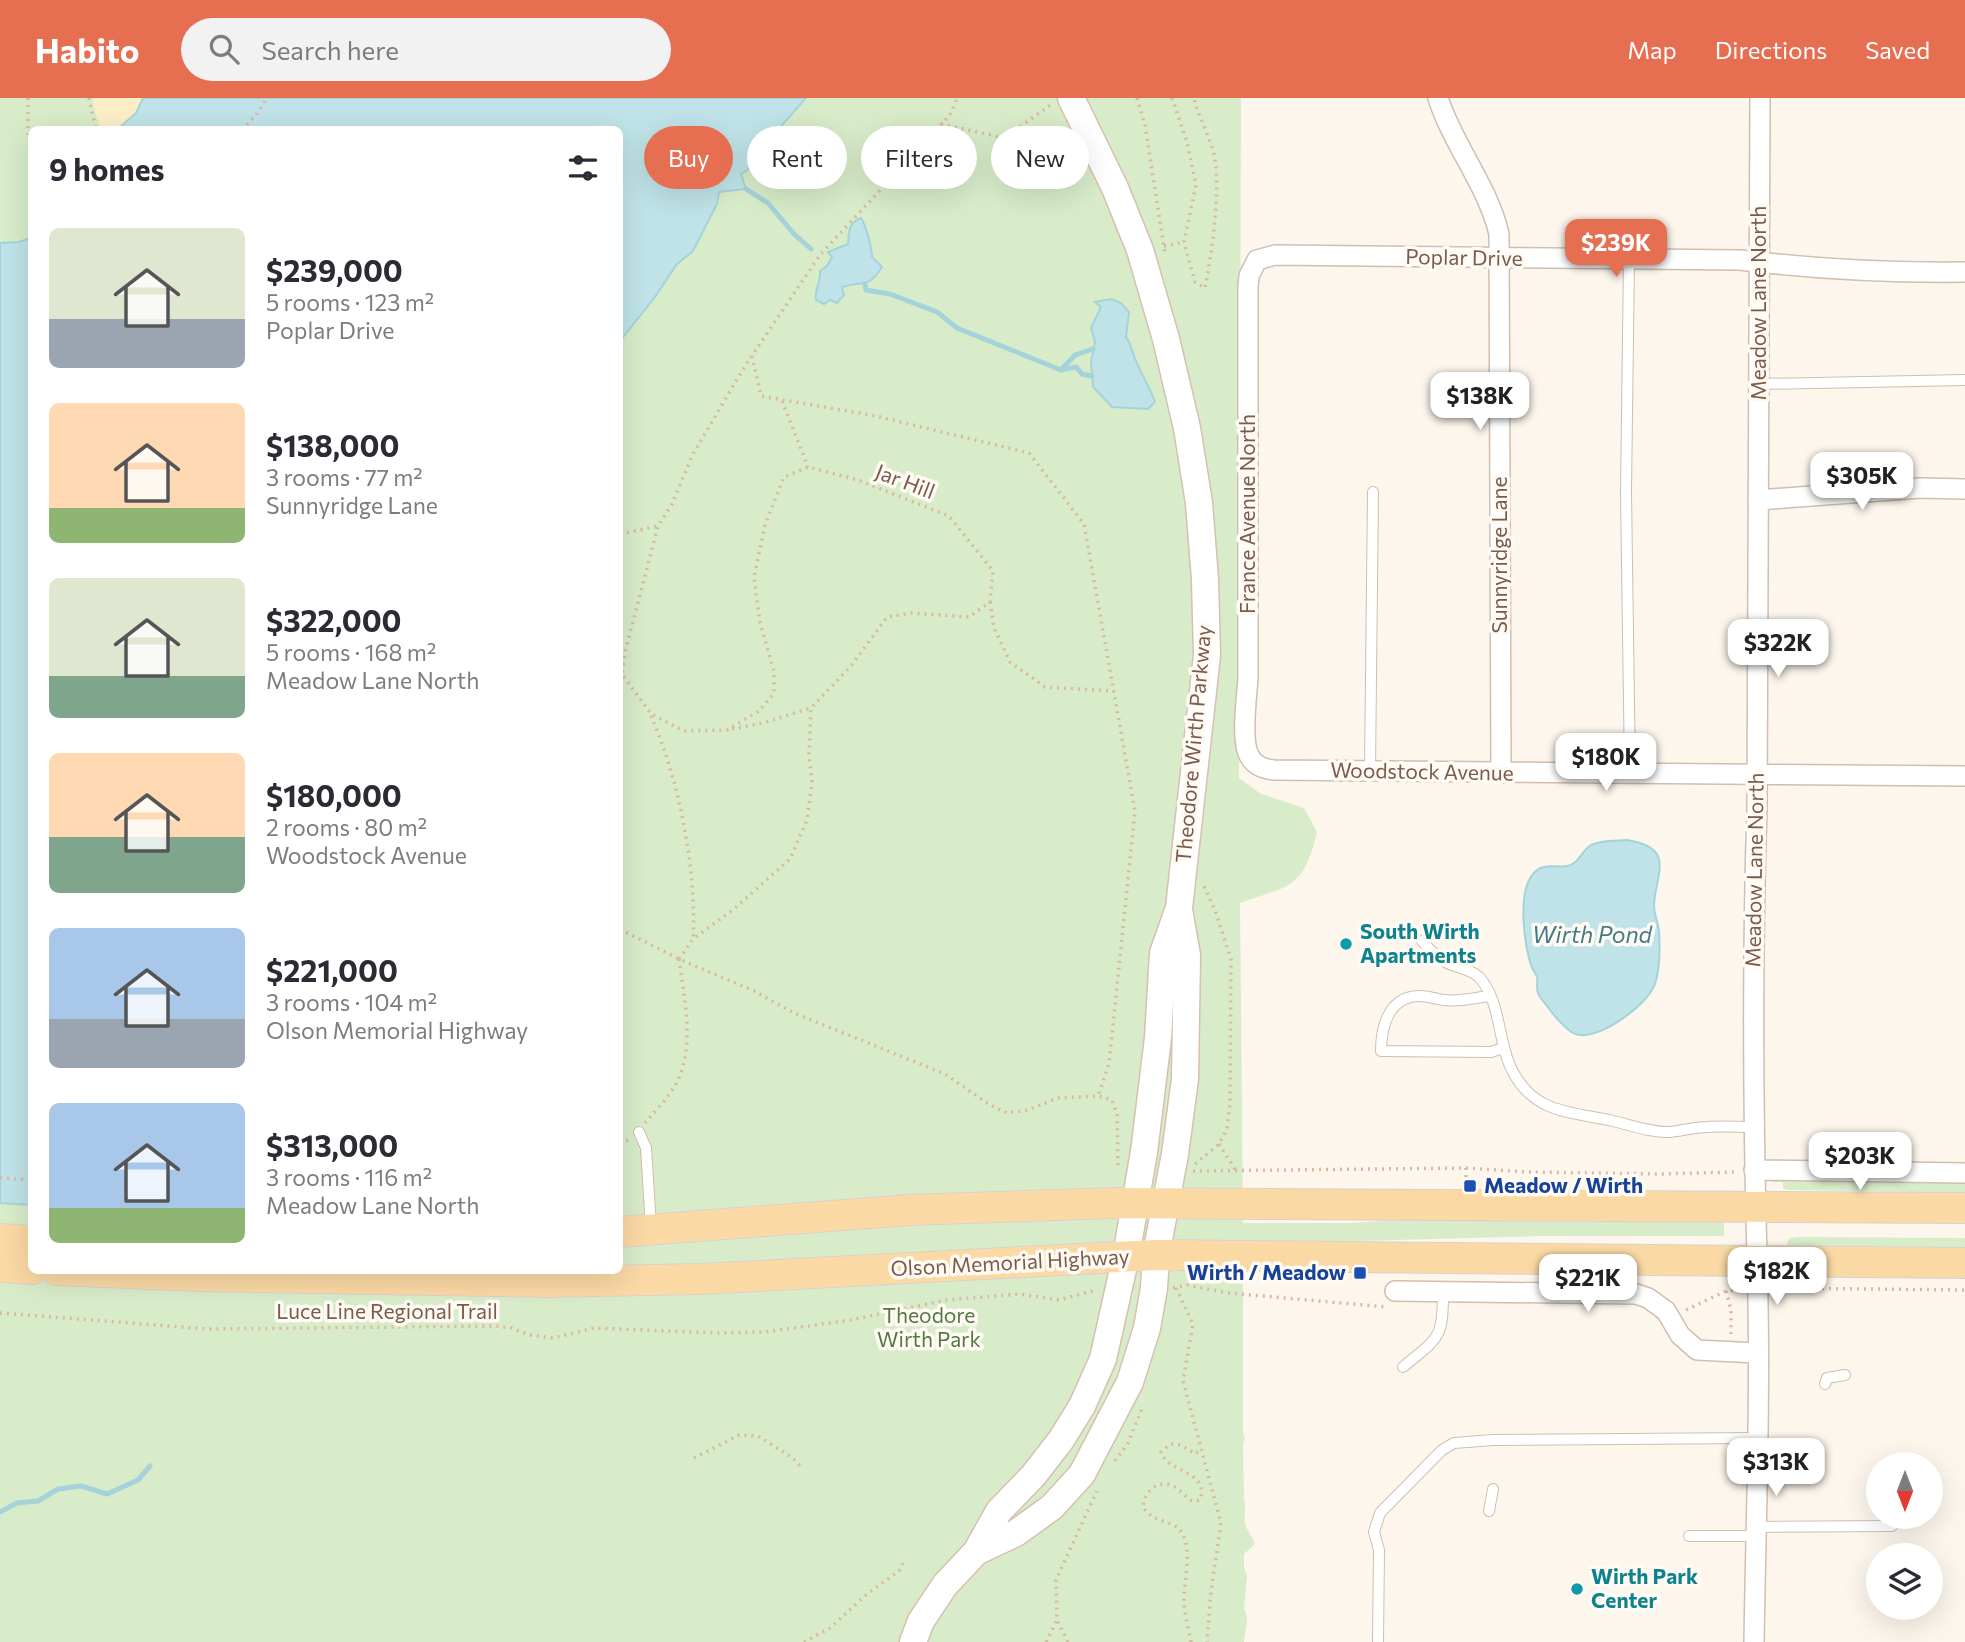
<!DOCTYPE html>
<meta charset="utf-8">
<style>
:root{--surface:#fff;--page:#f2f2f3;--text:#2b2b33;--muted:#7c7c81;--accent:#e76f51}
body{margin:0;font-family:Commissioner,sans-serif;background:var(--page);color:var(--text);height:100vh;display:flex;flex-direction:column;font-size:26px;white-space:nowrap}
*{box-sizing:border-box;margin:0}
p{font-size:23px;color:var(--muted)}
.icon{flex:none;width:38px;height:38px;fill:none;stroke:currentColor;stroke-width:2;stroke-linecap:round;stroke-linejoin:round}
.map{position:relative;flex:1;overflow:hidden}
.panel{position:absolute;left:28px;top:28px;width:595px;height:1148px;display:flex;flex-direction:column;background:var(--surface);border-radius:10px;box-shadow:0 7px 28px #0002}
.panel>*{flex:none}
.banner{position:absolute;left:644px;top:28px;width:665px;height:63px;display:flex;gap:14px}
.needle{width:46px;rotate:180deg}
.buttons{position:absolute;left:1866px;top:1354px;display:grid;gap:14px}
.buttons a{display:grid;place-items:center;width:77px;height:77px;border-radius:50%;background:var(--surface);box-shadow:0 7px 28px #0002;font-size:35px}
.price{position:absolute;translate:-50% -60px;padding:0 16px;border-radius:14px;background:#fff;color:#222;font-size:23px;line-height:46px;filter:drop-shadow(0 2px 4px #0008)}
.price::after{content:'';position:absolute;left:50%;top:42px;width:21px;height:16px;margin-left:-10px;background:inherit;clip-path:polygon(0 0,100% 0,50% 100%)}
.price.current{background:var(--accent);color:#fff}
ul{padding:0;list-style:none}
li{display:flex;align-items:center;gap:21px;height:175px;padding:0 21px}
li span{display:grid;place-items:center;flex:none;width:196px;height:140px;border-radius:10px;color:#555}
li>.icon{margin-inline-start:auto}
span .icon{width:84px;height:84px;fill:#fffc;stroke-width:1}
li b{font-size:30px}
h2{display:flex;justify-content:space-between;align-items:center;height:84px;padding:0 21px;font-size:30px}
.chip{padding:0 24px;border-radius:32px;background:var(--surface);box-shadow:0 7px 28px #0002;font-size:24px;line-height:63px}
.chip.current{background:var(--accent);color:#fff}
header{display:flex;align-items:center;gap:42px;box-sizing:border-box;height:98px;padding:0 35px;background:var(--accent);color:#fff}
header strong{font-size:33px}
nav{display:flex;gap:38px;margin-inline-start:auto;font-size:24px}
.search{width:490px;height:63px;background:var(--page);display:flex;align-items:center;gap:18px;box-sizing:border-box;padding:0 24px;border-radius:38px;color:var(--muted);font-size:26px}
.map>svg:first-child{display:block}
</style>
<header>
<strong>Habito</strong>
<div class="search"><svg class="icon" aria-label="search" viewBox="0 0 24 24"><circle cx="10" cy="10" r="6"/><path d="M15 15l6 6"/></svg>Search here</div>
<nav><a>Map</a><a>Directions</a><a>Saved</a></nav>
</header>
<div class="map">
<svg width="1965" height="1544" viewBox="0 0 1965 1544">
<rect width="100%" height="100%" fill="#fdf6ec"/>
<path fill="#d8ecc9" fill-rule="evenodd" d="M 0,0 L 1241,0 L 1239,680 L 1261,696 L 1304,710 L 1317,734 C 1303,792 1290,787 1240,805 L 1243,1125 L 1352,1125 L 1458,1118 L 1724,1122 L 1724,1138 L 1546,1138 L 1359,1143 L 1243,1143 L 1243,1335 L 1245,1340 L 1243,1346 L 1244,1401 C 1247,1410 1243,1416 1245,1425 C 1247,1433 1252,1438 1255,1446 L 1244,1456 L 1244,1469 L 1247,1478 L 1244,1511 C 1251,1521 1244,1533 1244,1544 L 0,1544 ZM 32,32 L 620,32 L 620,1172 L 32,1172 Z
M 1771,1082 L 1965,1083 L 1965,1095 L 1791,1092 L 1783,1091 L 1783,1084 L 1772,1084 Z
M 1798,1139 L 1965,1140 L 1965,1152 L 1787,1147 L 1789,1140 Z"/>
<path fill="#fcefc7" d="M 93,0 L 143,0 L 136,15 L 118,32 L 101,31 L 93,8 Z"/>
<path fill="#bfe3e8" stroke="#a5d3da" stroke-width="2" d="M 143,0 L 806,0 L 776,34 L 762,63 L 741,76 L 746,91 L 719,94 L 717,106 L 693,153 L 677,166 L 655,199 L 620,243 L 620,32 L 118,31 L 136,15 Z
M 861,120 C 866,128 872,150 872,159 L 882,169 C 868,191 864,182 842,189 L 844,197 L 837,205 L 830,202 L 824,206 L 816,202 C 814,192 821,184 820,173 L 827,168 L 832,159 L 828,154 L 848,146 C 849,134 848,125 861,120 Z
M 31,140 L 32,1107 L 0,1105 L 0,145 L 19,144 Z
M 1111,201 L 1121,205 L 1129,214 L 1126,239 C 1131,245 1130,248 1133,255 C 1138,272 1149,286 1155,304 L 1148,311 L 1112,309 L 1093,289 L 1091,264 L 1095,244 L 1091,230 L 1101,209 L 1095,204 Z
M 1627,742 C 1676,750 1656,774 1654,807 C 1654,816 1658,824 1659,833 C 1660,849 1660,871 1655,886 C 1648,907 1594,947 1573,935 C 1566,931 1555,919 1550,912 C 1547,907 1540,901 1538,895 C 1536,890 1538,884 1537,879 C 1536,877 1533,871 1532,870 C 1524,847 1517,795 1533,776 C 1542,764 1556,770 1567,768 C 1579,766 1582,752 1591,747 C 1601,742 1616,743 1627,742 Z"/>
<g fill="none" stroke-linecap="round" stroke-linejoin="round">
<path stroke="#a5d3da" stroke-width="5" d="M 746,91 L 768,105 L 794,136 L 811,151
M 865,187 L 866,192 L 890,196 L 937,214 L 957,230 L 1061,272 L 1075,257 L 1093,251
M 1061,272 L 1076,269 L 1082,276 L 1092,278
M 0,1414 L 17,1405 L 38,1403 L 58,1391 L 81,1388 L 107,1396 L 138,1382 L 150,1368"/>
<defs>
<path id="lane" d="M 1629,161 L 1626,394 L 1630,675
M 1759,286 L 1965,282
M 1370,673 L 1373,394
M 1422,843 C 1429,851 1436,859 1445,864 C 1456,870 1469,870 1479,879 C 1502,904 1497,945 1513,974 C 1535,1016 1573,1014 1613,1023 C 1631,1027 1651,1035 1670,1034 C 1682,1033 1694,1029 1707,1029 C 1723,1028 1739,1029 1755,1029
M 1489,898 C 1475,900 1459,904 1444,902 C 1435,901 1427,897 1417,898 C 1388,900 1381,930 1381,953 L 1491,954 L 1503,950
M 639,1034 L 646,1050 L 651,1129
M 1403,1269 C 1439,1239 1443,1242 1443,1193
M 1825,1286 L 1827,1280 L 1845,1277
M 1489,1413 L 1493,1391
M 1755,1429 L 1892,1428
M 1689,1438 L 1755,1438
M 1378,1544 L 1379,1452 L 1374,1434 L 1380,1415 L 1442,1352 L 1454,1345 L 1493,1342 L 1756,1340"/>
<path id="street" d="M 1438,0 C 1453,47 1488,88 1499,136 L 1501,675
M 1965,174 C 1890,175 1815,171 1740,162 L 1275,157 L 1257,162 L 1249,178 L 1248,189 L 1248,580 C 1247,598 1240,644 1250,659 C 1255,668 1264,671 1274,672 L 1965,678
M 1758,402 L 1920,390 L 1965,391
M 1754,1072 L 1965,1075
M 1395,1193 L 1636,1196 L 1648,1200 L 1666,1213 L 1680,1237 L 1697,1252 L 1757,1255
M 1754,1544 C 1756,1417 1761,1289 1757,1161 C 1753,1011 1752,860 1757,710 L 1760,0"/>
<path id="secondary" d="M 976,1454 L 1016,1435 L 1052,1409 L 1082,1376 L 1130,1284 L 1147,1230 L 1154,1190 L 1156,1157 L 1175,1056 L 1185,981 L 1187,857 L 1179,812
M 913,1544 L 921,1523 L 945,1487 L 976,1454 L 999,1413 L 1033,1378 L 1061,1342 L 1082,1308 L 1103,1261 L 1126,1158 L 1144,1054 L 1158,940 L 1163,855 L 1179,810 L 1207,557 L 1205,481 L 1199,405 L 1187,330 L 1166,241 L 1140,152 L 1115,90 L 1071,0"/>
<path id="primary" d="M 620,1134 L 910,1112 L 1115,1105 L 1965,1110
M 0,1141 L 32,1143
M 0,1169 L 32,1171
M 56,1172 L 199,1178 L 547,1184 L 701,1181 L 1156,1157 L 1965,1165"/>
</defs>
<use href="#lane" stroke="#d1beb0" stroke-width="12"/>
<use href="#street" stroke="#d1beb0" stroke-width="22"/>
<use href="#secondary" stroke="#d6c0b0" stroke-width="29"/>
<use href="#primary" stroke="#dad1cd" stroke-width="32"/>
<path stroke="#d9b8a5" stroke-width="3.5" stroke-dasharray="2 5" stroke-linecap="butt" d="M 28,0 L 28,42 L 32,42
M 89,0 L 96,32
M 1137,0 L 1145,27 L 1165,156
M 1172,0 L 1187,44 L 1196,87 L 1184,144 L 1195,184 L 1205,190 C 1212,155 1220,96 1215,61 C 1211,40 1199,21 1194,0
M 941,26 L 1004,40 L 1052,6
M 242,32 L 256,17 L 267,0
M 1164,148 L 1184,144
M 752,258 L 761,298 L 876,318 L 1029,355 L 1084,426 L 1135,713 L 1109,966 L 1098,998
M 782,303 L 808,369
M 620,436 L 658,428
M 990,504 L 994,530 L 1010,564 L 1045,589 L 1114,593
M 651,618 C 679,681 697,773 693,841
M 732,631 L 763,625 L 811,610
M 620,831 L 679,861 L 754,893 L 794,915 L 945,976 L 990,1007 L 1007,1015 L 1028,1012 L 1058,1000 L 1098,998 L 1112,1002 L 1117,1016 L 1118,1071
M 679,861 L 693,841 L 734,811 L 790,761 L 807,722 L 812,684 L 809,656 L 811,610 L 851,568 L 887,519 L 912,515 L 969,519 L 990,504 L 993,473 L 949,418 L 858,382 L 808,369 L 784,379 L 765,427 L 754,479 L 760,525 L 774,573 L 774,595 L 759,613 L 727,632 L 684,633 L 651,616 L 622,576 L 625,554 L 658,428 L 672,406 L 693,356 L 745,268 L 820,157 L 950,17 L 957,0
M 645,1025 C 655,1013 668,1000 676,986 C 696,949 684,900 679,861
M 620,1046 L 628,1042
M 1219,1046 L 1236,1073
M 1195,1066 L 1219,1046 L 1227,1031 L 1230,1005 L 1231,861 L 1215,812 L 1204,788
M 1466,1070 L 1466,1084
M 1193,1073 L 1466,1070 L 1527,1074 L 1662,1076 L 1734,1074
M 0,1080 L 32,1082
M 1173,1190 L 1187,1187 L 1228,1195 L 1387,1209
M 1176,1190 L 1193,1226 L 1183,1283 L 1221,1425 L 1211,1493 L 1207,1544
M 1773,1190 L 1965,1192
M 1726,1193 L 1731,1212 L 1731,1236
M 1686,1212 L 1726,1193 L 1741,1192
M 0,1215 L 208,1231 L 496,1228 L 512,1230 L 529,1237 L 553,1240 L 594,1230 L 718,1235 L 764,1234 L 851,1222 L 946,1202 L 1019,1196 L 1059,1202 L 1096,1192
M 694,1360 L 739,1337 L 758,1338 L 793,1360 L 803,1371
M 1115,1363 L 1128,1345 L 1143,1308
M 804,1544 L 830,1530 L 867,1496 L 899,1473 L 904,1463
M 1046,1544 L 1057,1522
M 1068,1544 L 1057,1522 L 1056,1482 L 1097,1393
M 1191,1544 C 1189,1532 1185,1519 1184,1506 C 1183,1486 1193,1454 1182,1435 C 1175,1421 1153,1426 1143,1409 C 1144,1393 1159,1380 1175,1389 C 1181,1393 1186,1399 1192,1403 L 1200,1402 C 1210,1372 1167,1375 1161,1354 L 1171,1346 L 1181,1347 L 1195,1356 L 1200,1352"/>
<use href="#lane" stroke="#fff" stroke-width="10"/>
<use href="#street" stroke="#fff" stroke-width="19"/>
<use href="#secondary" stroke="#fff" stroke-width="26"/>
<use href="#primary" stroke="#fbd9a5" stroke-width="30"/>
</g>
<g fill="#0f9aa8" stroke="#fffaf3" stroke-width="2.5">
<circle cx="1346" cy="846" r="7"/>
<circle cx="1577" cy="1491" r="7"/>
</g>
<g fill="#1a4fb4" stroke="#fffaf3" stroke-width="2.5">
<rect x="1463" y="1081" width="14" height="14" rx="3.5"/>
<rect x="1353" y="1168" width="14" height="14" rx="3.5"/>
</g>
<g text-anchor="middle" stroke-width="7" stroke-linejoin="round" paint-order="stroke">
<g font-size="21" fill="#7a5c4d" stroke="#fffaf3">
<text transform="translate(1464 160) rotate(1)" y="7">Poplar Drive</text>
<text transform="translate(1759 205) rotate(-90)" y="7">Meadow Lane North</text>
<text transform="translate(905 384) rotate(21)" y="7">Jar Hill</text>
<text transform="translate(1248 416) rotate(-90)" y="7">France Avenue North</text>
<text transform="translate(1500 457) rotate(-90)" y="7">Sunnyridge Lane</text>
<text transform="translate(1194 646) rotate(-85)" y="7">Theodore Wirth Parkway</text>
<text transform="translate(1422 674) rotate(1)" y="7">Woodstock Avenue</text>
<text transform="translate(1755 772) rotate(-89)" y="7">Meadow Lane North</text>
<text transform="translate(1010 1165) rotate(-3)" y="7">Olson Memorial Highway</text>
<text x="387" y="1221">Luce Line Regional Trail</text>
</g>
<g font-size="21" font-weight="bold" fill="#0d838f" stroke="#fffaf3" text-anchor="start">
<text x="1360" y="841">South Wirth<tspan x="1360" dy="24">Apartments</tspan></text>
<text x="1591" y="1486">Wirth Park<tspan x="1591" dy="24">Center</tspan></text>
</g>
<g font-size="21" font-weight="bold" fill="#164399" stroke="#fffaf3" text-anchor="start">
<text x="1484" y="1095">Meadow / Wirth</text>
<text x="1346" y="1182" text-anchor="end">Wirth / Meadow</text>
</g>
<g font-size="21" fill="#537a41" stroke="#fffaf3">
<text x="929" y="1225">Theodore<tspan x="929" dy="24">Wirth Park</tspan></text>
</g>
<g font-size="23" font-style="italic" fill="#437c86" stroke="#fffaf3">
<text x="1592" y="845">Wirth Pond</text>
</g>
</g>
</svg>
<div class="buttons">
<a><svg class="needle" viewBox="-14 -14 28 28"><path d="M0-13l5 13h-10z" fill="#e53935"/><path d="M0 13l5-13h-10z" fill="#7c7c81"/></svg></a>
<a><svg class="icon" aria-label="layers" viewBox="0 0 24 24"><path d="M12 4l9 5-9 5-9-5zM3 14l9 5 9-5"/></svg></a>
</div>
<b class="price current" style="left:1616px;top:181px">$239K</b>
<b class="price" style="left:1480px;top:334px">$138K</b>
<b class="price" style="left:1862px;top:414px">$305K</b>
<b class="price" style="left:1778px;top:581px">$322K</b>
<b class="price" style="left:1606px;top:695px">$180K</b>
<b class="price" style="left:1860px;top:1094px">$203K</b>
<b class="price" style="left:1777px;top:1209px">$182K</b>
<b class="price" style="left:1588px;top:1216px">$221K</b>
<b class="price" style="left:1776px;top:1400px">$313K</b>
<div class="banner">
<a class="chip current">Buy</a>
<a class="chip">Rent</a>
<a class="chip">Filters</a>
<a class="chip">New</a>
</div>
<section class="panel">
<h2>9 homes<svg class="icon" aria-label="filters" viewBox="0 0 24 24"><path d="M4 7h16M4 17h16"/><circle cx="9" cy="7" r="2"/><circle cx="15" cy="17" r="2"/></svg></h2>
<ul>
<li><span style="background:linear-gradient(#dfe7d0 65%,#9aa5b1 0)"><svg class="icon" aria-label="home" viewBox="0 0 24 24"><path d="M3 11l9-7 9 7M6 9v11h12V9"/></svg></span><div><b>$239,000</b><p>5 rooms · 123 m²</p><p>Poplar Drive</p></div></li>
<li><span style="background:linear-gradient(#ffd9b3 75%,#8fb573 0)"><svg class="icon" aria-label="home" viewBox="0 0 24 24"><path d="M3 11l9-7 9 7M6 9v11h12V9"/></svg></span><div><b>$138,000</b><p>3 rooms · 77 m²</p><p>Sunnyridge Lane</p></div></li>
<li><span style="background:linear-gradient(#dfe7d0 70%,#7fa58c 0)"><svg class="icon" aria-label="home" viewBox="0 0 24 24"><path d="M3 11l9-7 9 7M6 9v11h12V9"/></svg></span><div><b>$322,000</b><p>5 rooms · 168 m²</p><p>Meadow Lane North</p></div></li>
<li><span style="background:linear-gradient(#ffd9b3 60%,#7fa58c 0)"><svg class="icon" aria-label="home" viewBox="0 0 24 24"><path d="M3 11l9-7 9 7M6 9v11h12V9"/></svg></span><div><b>$180,000</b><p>2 rooms · 80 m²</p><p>Woodstock Avenue</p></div></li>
<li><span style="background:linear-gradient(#a9c7e8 65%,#9aa5b1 0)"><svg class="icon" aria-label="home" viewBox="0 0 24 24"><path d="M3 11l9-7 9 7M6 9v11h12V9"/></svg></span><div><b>$221,000</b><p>3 rooms · 104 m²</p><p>Olson Memorial Highway</p></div></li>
<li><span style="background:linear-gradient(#a9c7e8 75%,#8fb573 0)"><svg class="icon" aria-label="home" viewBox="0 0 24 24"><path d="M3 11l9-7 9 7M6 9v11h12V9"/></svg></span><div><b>$313,000</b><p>3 rooms · 116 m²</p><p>Meadow Lane North</p></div></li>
</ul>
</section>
</div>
